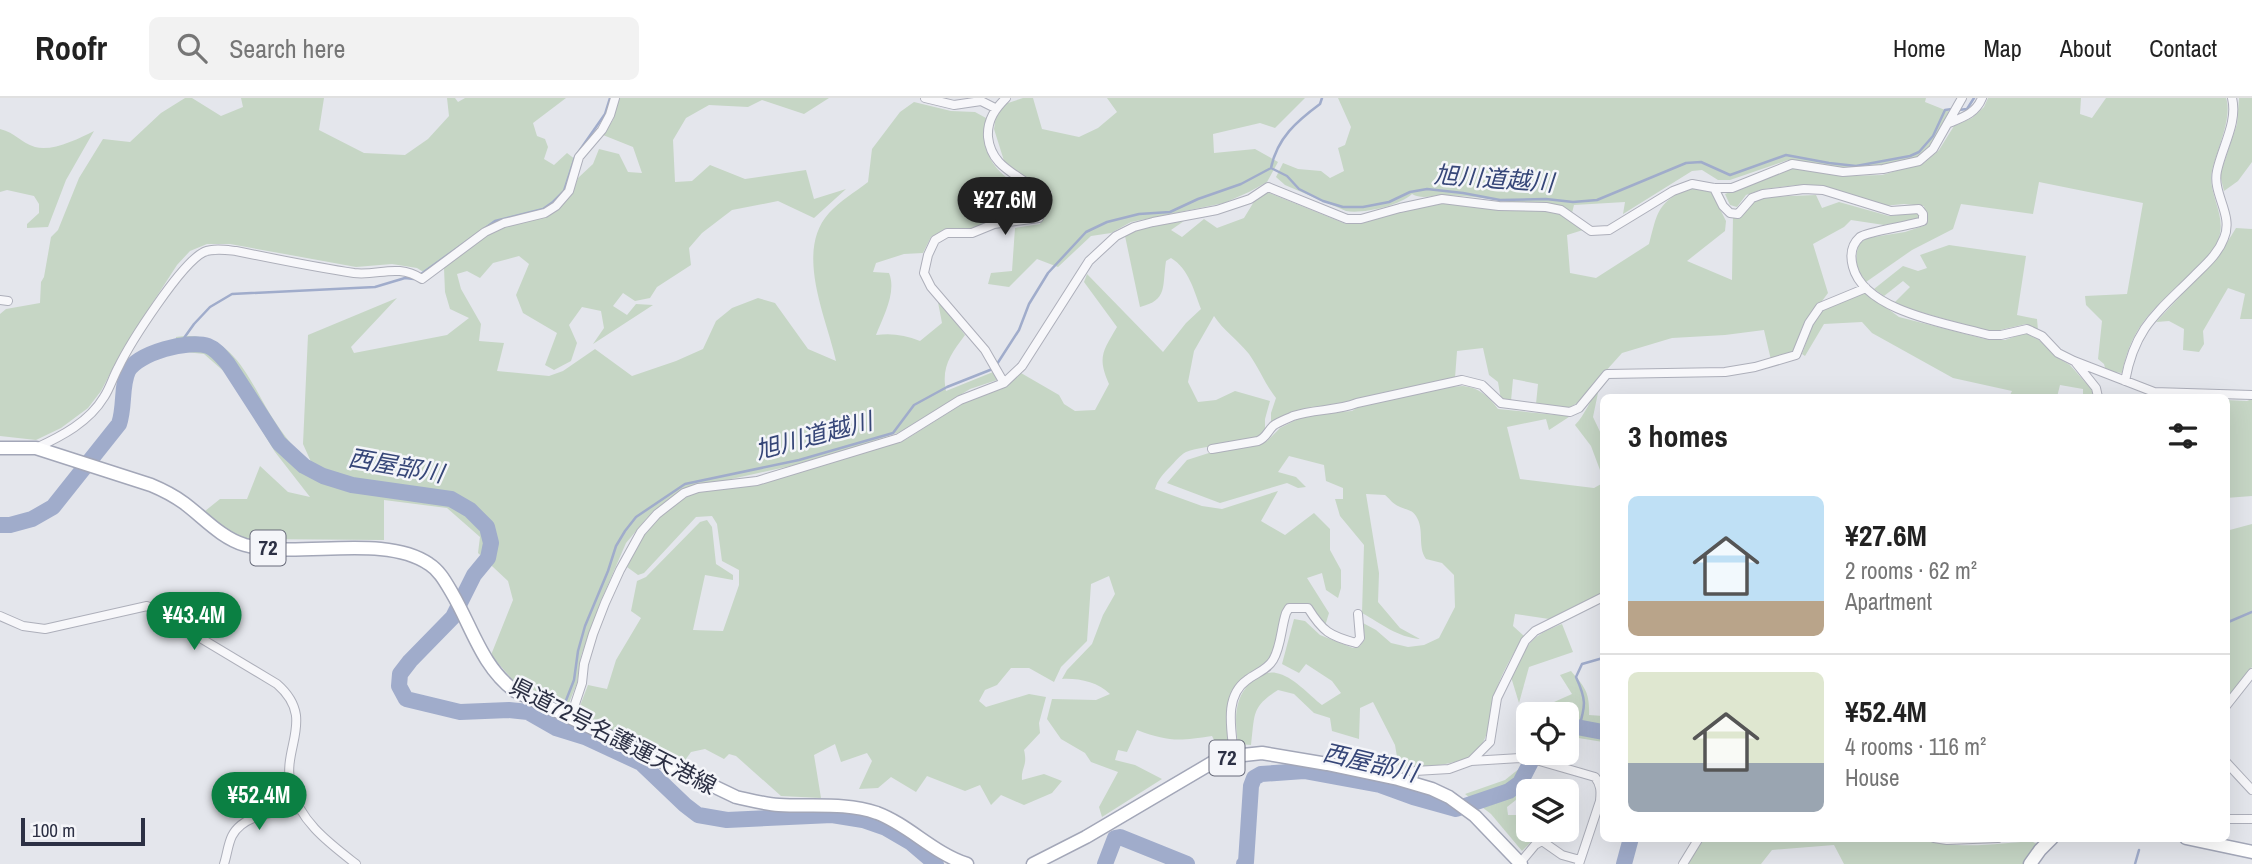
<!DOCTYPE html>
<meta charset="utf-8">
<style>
:root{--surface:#fff;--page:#f2f2f2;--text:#222;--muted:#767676;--line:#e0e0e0;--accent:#0b8043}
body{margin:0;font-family:"Archivo Narrow","Noto Sans JP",sans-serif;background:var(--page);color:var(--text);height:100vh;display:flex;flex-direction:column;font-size:26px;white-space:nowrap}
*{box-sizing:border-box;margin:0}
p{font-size:23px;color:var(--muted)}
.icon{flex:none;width:38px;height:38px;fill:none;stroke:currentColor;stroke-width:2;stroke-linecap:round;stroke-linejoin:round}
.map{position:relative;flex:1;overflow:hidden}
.panel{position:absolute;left:1600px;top:296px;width:630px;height:448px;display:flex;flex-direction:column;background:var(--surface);border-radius:10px;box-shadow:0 7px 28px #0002}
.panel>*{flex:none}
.tools{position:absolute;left:1516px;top:604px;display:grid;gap:14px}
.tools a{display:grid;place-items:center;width:63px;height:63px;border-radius:10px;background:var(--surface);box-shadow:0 7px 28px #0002;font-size:35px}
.scale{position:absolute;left:21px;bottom:18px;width:124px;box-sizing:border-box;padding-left:7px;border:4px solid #2c3044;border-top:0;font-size:19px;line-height:24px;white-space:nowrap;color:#2c3044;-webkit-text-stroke:5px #f4f5f9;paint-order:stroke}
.price{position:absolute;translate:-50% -60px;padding:0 16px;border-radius:24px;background:var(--accent);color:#fff;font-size:23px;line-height:46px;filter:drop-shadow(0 2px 4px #0008)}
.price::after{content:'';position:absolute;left:50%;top:42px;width:21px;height:16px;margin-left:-10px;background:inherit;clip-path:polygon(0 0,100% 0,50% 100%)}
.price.active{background:#222;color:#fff}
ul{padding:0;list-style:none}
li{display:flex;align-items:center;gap:21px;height:175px;padding:0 28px}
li+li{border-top:2px solid var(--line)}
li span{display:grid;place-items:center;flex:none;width:196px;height:140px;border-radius:10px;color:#555}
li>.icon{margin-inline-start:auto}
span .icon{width:84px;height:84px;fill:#fffc;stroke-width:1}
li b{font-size:30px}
h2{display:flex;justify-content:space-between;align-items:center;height:84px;padding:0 28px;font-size:30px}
header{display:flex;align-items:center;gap:42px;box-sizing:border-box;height:98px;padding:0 35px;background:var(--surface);border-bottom:2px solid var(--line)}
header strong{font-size:33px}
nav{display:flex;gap:38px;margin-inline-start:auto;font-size:24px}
.search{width:490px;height:63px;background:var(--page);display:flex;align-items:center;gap:18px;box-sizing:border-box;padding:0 24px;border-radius:10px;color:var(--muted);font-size:26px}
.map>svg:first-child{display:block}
</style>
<header>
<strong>Roofr</strong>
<div class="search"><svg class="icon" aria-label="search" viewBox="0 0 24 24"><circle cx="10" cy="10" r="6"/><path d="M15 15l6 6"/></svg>Search here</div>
<nav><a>Home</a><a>Map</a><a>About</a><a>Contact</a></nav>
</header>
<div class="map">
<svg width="2252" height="766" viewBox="0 0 2252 766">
<rect width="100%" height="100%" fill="#e4e6ec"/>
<path fill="#c6d6c5" d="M 185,0 L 192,0 L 221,18 L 243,9 L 241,0 L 324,0 L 319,32 L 364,55 L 405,57 L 428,41 L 449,18 L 447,0 L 455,0 L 458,4 L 465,0 L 566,0 L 533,25 L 537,38 L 545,41 L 548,49 L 544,61 L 554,67 L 567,55 L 576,62 L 568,92 L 556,105 L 543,113 L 503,124 L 425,175 L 417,170 L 392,166 L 356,169 L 230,146 L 207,146 L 190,153 L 177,167 L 124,249 L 101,293 L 88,310 L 61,330 L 36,342 L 0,338 L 0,216 L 6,211 L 40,205 L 41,184 L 44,179 L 51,139 L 58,132 L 79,80 L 103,41 L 130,44 L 161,15 Z
M 619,0 L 829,0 L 804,16 L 762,2 L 748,9 L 709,7 L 686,20 L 673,42 L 675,84 L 692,83 L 710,67 L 745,81 L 806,72 L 814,101 L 846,91 L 814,120 L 778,103 L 732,112 L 702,135 L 689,150 L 691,167 L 657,189 L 650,200 L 635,203 L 623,195 L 613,208 L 627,217 L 636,206 L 653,207 L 593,246 L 604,230 L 601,213 L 582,209 L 569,227 L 577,245 L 571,263 L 554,272 L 545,267 L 557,235 L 523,215 L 516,197 L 529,166 L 519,158 L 493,165 L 480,180 L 467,173 L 457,176 L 461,191 L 481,226 L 479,243 L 504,245 L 497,273 L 549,278 L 563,273 L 595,251 L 632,278 L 676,263 L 703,251 L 716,223 L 732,210 L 758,200 L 775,205 L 808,251 L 836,263 C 827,220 794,154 829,115 C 840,103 855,94 868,84 L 872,51 L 900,14 L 914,4 L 951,13 L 975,14 L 986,20 C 981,54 991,71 1020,89 C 1028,94 1036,98 1040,107 L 1036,117 L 970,132 L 945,131 L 931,139 L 923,155 L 904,156 L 876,165 L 873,174 L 889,175 C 897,194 883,219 876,237 C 892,235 905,237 920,243 L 942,225 L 937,199 L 965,237 C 951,256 941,269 946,293 L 993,274 L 997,282 L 970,291 L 900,334 L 813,363 L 682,392 L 647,420 L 626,445 L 600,505 L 581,558 L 577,585 L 569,605 L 516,586 L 491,557 L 513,502 L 508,483 L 478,455 L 480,439 L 447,410 L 384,402 L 384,442 L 247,441 L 223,431 L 205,413 L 220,401 L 247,401 L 260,368 L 288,394 L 310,399 L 275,354 L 228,277 L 204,256 L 176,253 L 176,239 C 231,230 247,278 270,316 C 282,335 295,353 312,366 L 303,346 L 308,237 L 397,200 L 351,249 L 354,255 L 447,237 L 469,220 L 450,211 L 445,194 L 444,170 L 484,139 L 505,128 L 545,119 L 557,112 L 571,98 L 578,80 L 593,66 L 599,51 L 619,56 L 628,74 L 642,75 L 633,49 L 603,37 L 613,22 Z
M 1023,0 L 1033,0 L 1042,31 L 1079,39 L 1098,30 L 1117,14 L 1107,0 L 1305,0 L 1275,30 L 1260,25 L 1213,36 L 1214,55 L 1255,51 L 1278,64 L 1267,84 L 1249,94 L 1224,105 L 1131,124 L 1111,135 L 1091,138 L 1058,169 L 1037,161 L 1009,189 L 988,186 L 991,175 L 1012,173 L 1015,130 L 1040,126 L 1052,94 L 1021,79 L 1005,66 L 994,31 L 996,18 L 1005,6 Z
M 1338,0 L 1926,0 L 1925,4 L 1950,14 L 1932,47 L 1916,61 L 1881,67 L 1843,70 L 1788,62 L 1730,82 L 1718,82 L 1702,72 L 1692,73 L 1623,116 L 1625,104 L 1574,107 L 1572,115 C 1531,108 1485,98 1443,97 C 1431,97 1423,102 1412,96 C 1399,108 1363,116 1346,113 L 1285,87 L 1276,79 L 1283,65 L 1298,71 L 1321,73 L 1330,80 L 1344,73 L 1338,50 L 1345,47 L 1351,29 Z
M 1988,0 L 2081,0 L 2080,16 L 2092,20 L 2106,0 L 2226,0 C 2233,19 2216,54 2212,73 C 2207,96 2228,118 2218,142 C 2213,155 2201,166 2191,175 C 2156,209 2132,225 2122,275 L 2106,273 L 2104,266 L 2098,261 L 2102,223 L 2086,207 L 2085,198 L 2127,196 L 2143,105 L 2039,84 L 2033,116 L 1961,106 L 1953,131 L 1912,152 L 1866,184 C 1856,170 1854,163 1859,146 L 1867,140 L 1905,134 L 1926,127 L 1924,108 L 1904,106 L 1883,108 L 1823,88 L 1797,87 L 1764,91 L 1746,97 L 1737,109 L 1730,107 L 1725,96 L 1792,70 L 1844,78 L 1882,77 L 1924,65 L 1939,52 L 1954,28 L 1972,20 L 1984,9 Z
M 2239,0 L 2252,0 L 2252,64 L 2238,83 L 2224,93 L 2220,77 L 2237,26 Z
M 0,31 C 16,35 20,44 35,49 C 52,54 78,41 94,33 L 66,82 L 48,129 L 27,130 L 27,126 L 39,115 L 39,106 L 34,98 L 7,92 L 0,94 Z
M 1688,89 L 1711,93 L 1726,123 L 1725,133 L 1687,163 L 1732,182 L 1733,118 L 1740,120 L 1754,104 L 1764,99 L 1816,97 L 1822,110 L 1839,104 L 1889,118 L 1918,115 L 1918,121 L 1884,127 L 1851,122 L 1844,129 L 1813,146 L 1828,195 L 1802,230 L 1793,255 L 1771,262 L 1764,232 L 1725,237 L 1672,240 L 1622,255 L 1577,305 L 1569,310 L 1536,306 L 1538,286 L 1513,281 L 1511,303 L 1501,302 L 1498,284 L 1489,277 L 1483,250 L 1457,253 L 1455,280 C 1419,288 1384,297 1348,304 C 1319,310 1296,309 1271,328 L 1271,315 L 1276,300 C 1265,286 1259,270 1249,256 C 1238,242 1223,232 1214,218 L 1194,253 L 1188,284 L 1198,304 L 1216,302 L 1235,293 L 1270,303 L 1265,321 L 1265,334 C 1249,350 1208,345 1186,354 C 1180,357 1175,364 1170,369 C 1163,376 1158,381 1155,391 L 1202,408 L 1222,411 L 1278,393 L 1261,423 L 1285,437 L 1314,415 L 1330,431 L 1330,452 L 1341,472 L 1341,490 L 1338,500 L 1326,492 L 1322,475 L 1307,480 L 1329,515 L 1325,528 L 1309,507 L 1297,506 L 1285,509 L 1272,557 L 1266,566 L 1239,584 L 1229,602 L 1229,648 L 1219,652 L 1212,638 C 1179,643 1169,644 1137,632 L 1127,654 L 1118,652 L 1115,662 L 1135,667 L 1162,681 L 1102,719 L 1099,709 L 1118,674 L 1091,664 L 1085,655 L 1061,641 L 1047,621 L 1052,601 L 1096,602 L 1110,596 C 1098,584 1078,580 1062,581 L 1067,572 L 1092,546 L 1103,517 L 1115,496 L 1109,478 L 1091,486 L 1087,543 L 1061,569 L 1054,584 L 1029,570 L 1011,570 L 997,587 L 985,592 L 979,603 L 986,609 L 1029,596 L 1046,599 L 1039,625 L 1040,635 L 1024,652 C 1028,668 1021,669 1022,682 L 1044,676 L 1062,683 L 1052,695 L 1024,707 L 1001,697 L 991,707 L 980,687 L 965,693 L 927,678 L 916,694 L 891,679 L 878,690 L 859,691 L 872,663 L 867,655 L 841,664 L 835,646 L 814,657 L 821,700 L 781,698 L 736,658 L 729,656 L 724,661 L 705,651 L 691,654 L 683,665 L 576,618 L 588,587 L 607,591 L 616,562 L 641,520 L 631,513 L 637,483 L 646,479 L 700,424 L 707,422 L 712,429 L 716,466 L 733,477 L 733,482 L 705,477 L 693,532 L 723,533 L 739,487 L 739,472 L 722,463 L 717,426 L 712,418 L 696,419 L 644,475 L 638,477 L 627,469 L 643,437 L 659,419 L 686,399 L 702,391 L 758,386 L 905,342 L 967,303 L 1005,288 L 1021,275 L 1059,297 L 1064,306 L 1075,313 L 1095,312 L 1109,286 C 1097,259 1103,253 1117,229 L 1084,184 L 1087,176 L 1163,254 L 1186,225 L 1201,211 C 1194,193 1189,171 1171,160 L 1166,163 C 1162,189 1168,202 1140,209 L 1125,138 L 1143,130 L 1184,123 L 1171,132 L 1182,139 L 1204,121 L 1217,130 L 1244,120 L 1255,102 L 1267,94 L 1346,126 L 1442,105 L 1546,113 L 1559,115 L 1583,132 L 1567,137 L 1570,175 L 1596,180 L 1649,146 C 1658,112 1657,107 1688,89 Z
M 2236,130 L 2252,131 L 2252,221 L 2240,221 L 2245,196 L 2228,190 L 2203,233 L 2204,246 L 2199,254 L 2183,252 L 2184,231 L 2169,223 L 2156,224 L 2220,156 Z
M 1949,147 L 2026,158 L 2017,217 L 2037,221 L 2038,232 L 2026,226 L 2000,232 L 1988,233 L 1902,209 L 1894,205 L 1910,189 L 1903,183 L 1884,198 L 1874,191 L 1903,168 L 1918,173 L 1927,170 L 1920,157 Z
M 1865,194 L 1899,219 L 1985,241 L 2005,242 L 2025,235 L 2039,242 L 2056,259 L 2070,267 L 2093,293 L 2092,299 L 2083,299 L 2083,291 L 2060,287 L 2057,299 L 2009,299 L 2012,293 L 1953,280 L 1872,235 L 1862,224 L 1824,226 L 1805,258 L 1802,256 L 1814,223 L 1821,213 Z
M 1463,288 C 1480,290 1488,298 1498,311 L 1557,317 L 1572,317 L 1549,332 L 1546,321 L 1507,329 L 1520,381 L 1594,390 L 1603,385 L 1603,495 L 1549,521 L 1515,516 L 1513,528 L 1524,538 C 1513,556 1501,576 1495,596 C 1489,618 1491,647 1469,659 C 1455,667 1415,670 1399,671 L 1395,647 L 1373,604 L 1360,610 L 1359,641 L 1332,633 L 1330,620 L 1314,615 L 1294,596 L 1278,592 C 1251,609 1255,616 1251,647 L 1238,646 C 1235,623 1233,601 1251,584 C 1257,578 1268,573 1276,575 C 1293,578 1309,597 1322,607 L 1341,595 L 1332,583 L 1306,566 L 1299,575 L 1282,566 L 1294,521 L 1305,523 L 1320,537 L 1353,550 L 1360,548 L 1365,541 L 1363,525 L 1376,532 L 1391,545 L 1408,549 L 1424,547 L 1439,540 L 1455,509 L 1454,477 L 1442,465 L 1426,461 C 1417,448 1425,432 1416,418 C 1412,411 1405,412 1398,408 C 1393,406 1389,400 1385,397 L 1366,396 L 1379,475 L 1378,504 L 1400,530 L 1420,541 C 1397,539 1382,526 1362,515 L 1364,447 L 1340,418 L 1335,401 L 1343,401 L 1343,390 L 1326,383 L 1324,367 L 1289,358 L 1278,374 L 1296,379 L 1306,389 L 1298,390 L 1287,385 L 1220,405 L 1167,385 L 1187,362 L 1212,354 L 1259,347 L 1267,343 L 1280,330 L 1300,320 L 1315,316 L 1352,313 L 1360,308 L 1449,289 Z
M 1599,290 L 1593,319 L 1603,340 L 1603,380 L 1591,348 L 1575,327 C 1585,317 1590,302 1599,290 Z
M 2252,301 L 2252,398 L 2226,400 L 2226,302 L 2247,303 Z
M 2252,426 L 2252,569 L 2226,602 C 2226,586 2229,571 2226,555 L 2226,433 Z
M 1562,526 L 1573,554 L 1529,569 L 1519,605 L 1511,579 C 1527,549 1527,539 1562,526 Z
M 1571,573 C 1585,589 1590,595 1589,617 L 1603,618 L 1603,644 L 1566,638 L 1566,616 L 1540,616 L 1554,604 L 1572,596 L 1560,577 Z
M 1520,670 L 1536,670 L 1521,698 L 1507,709 L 1508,717 L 1528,717 L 1528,732 L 1539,732 L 1532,743 L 1522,753 L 1491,716 L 1465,696 L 1505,682 Z
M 1705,740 L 1929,740 C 1948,753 2006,745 2031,743 L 2037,746 L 2023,766 L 1844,766 L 1834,747 L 1772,752 L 1761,766 L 1687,766 Z"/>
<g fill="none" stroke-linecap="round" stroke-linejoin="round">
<path stroke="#a0accb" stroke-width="2.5" d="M 1958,12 L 1967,11 L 1974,0
M 1271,70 C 1277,40 1297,23 1320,6 L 1322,0
M 179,247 L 194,226 L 210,209 L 232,196 L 375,189 L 405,180 L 414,181 L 495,123 L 543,111 L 553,104 L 564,93 L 575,59 L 605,16 L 610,0
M 2226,525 L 2252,514
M 563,610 L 574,582 L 578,553 L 585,528 L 608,473 L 616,448 L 625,433 L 636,419 L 685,386 L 799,362 L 893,335 L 914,307 L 947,289 L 990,272 L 997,266 L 1019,232 L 1029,206 L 1048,175 L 1086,134 L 1107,124 L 1139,116 L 1170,114 L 1198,101 L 1241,86 L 1271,70 L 1287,78 L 1299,91 L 1323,103 L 1343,109 L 1363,109 L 1389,104 L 1410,94 L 1427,91 L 1463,95 L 1500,102 L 1546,101 L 1573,104 L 1597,102 L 1686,65 L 1701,64 L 1730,77 L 1786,57 L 1829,65 L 1856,68 L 1910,58 L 1919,54 L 1933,38 L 1945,12 L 1952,11
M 1579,629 C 1586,607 1586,601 1576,579 L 1582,566 L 1603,560
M 556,630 L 560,620
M 2135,766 L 2139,752"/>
<path stroke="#a0accb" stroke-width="16" d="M 0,427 L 10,427 L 32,421 L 53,409 L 119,326 C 125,309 121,288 128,273 C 138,255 189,241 208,248 C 216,251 222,259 228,266 L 279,345 L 304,368 L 323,378 L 352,387 L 451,401 L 470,412 L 487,429 L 491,445 L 488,460 L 474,477 L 453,519 L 410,563 L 400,576 L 399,588 L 406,601 L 460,614 L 509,612 L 528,614 L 556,630 L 585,639 L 641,665 L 685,707 L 698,717 L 727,722 L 832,717 L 863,722 L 886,730 L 910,744 L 936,766
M 1566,627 L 1603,634
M 1105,766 L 1115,740 L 1120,739 L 1187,766
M 1244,766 L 1246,764 L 1251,688 L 1254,680 L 1261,676 L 1304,673 L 1380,687 L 1413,699 L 1456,711 L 1509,693 L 1520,685 L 1536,654
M 1624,766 L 1631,740"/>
<defs>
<path id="street" d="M 925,0 L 954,7 L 981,3 L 995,10
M 1949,25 C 1964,19 1976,15 1982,0
M 1714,90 L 1723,108 L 1730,115 L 1738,116 L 1752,100 L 1763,96 L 1804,91 L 1823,92 L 1891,113 L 1919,111 L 1923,116 L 1923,123 C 1909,128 1869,133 1860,139 C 1851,147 1850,158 1853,169 C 1865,214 1950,226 1989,237 L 2001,237 L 2027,231 L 2042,238 L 2058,255 L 2074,263 L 2154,294 L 2252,297
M 0,202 L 8,203
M 2076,265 L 2096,290 L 2098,299
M 2125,283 C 2135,229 2157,215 2194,178 C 2206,166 2218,156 2224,140 C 2234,117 2212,96 2217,73 C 2222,49 2238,24 2232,0
M 1004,285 L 985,252 L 931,189 L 924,175 L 928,157 L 935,142 L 947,135 L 972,135 L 994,126 L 1039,120 L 1045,105 C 1032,77 992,77 988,39 C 987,22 995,11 1006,0
M 36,350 C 62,338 89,324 104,299 C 110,290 113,279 118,270 C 130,245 181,165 204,154 C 214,150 226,152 236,153 C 275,161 314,169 354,175 C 379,178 397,165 422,181 L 485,134 L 504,125 L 545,115 L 556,108 L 569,93 L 579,59 L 602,32 L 610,17 L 615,0
M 1212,351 L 1258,343 C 1266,340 1267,334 1273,328 C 1278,324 1287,321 1293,318 C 1314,311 1337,313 1357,305 L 1462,282 L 1482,287 L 1501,305 L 1570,314 L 1579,310 L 1607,276 L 1725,274 L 1755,269 L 1796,257 L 1809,225 L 1820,209 L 1866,190
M 0,518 L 23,528 L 45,531 L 147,508 L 277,586 C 317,621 281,649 291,688 C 299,723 329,745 356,766
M 2226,608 L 2252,575
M 570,621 L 582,585 L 584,566 L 593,536 L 605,505 L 620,472 L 641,434 L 657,416 L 684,395 L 698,390 L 757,383 L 899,340 L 960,302 L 1004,285 L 1022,268 L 1089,163 L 1116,138 L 1134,129 L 1153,124 L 1217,112 L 1250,101 L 1268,89 L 1347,121 L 1361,121 L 1400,110 L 1442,101 L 1499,108 L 1546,109 L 1561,112 L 1591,133 L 1609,132 L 1673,93 L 1692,86 L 1714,90 L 1732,90 L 1792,66 L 1843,74 L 1883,71 L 1919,63 L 1933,51 L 1962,0
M 1234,658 C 1232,633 1223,599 1247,582 C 1256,575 1267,572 1273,562 C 1281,549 1281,530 1286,515 L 1289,510 L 1308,510 C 1323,534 1330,538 1356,545 L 1360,540 L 1358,516
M 1471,663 L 1520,660 L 1536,662 L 1595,679 C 1601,687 1601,693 1600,703 L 1579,766
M 2226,664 L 2252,692
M 1412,685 L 1415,673 L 1449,671 L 1471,663 L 1490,644 L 1497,600 L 1525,543 L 1535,533 L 1603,499
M 2226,721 L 2252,721
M 1934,740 L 1947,742 L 1998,740
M 1520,765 L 1535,747 L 1542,743 L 1562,757 L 1580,762
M 224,766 C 227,757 228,746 232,738 C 243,716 278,713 300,711
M 1683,766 L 1699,740"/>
<path id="primary" d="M 0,350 L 36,350 L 151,387 C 163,392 173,397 184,405 C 203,419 221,440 245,447 C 298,461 384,435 429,466 C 440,473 446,485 452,495 C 472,529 482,569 515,593 L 736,699 C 750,702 764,706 779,707 C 812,709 845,704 877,715 C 909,727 933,755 967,766
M 2186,740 L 2252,754
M 1033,766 L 1086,739 L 1215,663 L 1234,658 L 1262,655 L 1327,666 L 1398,681 L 1432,691 L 1449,699 L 1475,718 L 1521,766
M 2030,766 L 2040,752 L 2052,740"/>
</defs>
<use href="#street" stroke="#adafba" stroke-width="10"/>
<use href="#primary" stroke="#a3a7b8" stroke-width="15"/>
<use href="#street" stroke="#f7f7fa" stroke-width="8"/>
<use href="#primary" stroke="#fff" stroke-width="12"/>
</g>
<g text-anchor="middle" stroke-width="5" stroke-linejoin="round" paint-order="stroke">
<g fill="#f4f5f9" stroke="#686b7a" stroke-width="2">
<rect x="250.5" y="432.5" width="35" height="35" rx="5"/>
<rect x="1209.5" y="642.5" width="35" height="35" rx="5"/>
</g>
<g font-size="21" font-weight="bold" fill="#2c3044">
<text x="268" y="457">72</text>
<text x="1227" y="667">72</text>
</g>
<g font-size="23" fill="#2c3044" stroke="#f4f5f9">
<text transform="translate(613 638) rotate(27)" y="8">県道72号名護運天港線</text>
</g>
<g font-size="24" font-style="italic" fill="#364678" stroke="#f4f5f9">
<text transform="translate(1494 81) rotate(4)" y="8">旭川道越川</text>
<text transform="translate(814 338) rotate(-15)" y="8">旭川道越川</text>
<text transform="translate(396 368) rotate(10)" y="8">西屋部川</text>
<text transform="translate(1370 665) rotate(13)" y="8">西屋部川</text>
</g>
</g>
</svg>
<div class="tools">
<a><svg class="icon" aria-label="locate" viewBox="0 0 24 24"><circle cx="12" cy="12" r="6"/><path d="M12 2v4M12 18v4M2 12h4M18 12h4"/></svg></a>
<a><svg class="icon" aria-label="layers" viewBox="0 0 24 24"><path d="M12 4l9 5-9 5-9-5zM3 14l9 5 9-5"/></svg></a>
</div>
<div class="scale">100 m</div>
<b class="price active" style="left:1005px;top:139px">¥27.6M</b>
<b class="price" style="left:194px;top:554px">¥43.4M</b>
<b class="price" style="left:259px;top:734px">¥52.4M</b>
<section class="panel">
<h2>3 homes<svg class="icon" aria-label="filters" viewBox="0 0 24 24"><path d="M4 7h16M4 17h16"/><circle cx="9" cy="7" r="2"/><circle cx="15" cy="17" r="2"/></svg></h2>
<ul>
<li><span style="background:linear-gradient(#bfe0f5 75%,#b9a48a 0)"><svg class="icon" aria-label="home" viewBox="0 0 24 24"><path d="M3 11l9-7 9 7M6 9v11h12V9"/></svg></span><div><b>¥27.6M</b><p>2 rooms · 62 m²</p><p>Apartment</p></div></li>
<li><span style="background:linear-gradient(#dfe7d0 65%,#9aa5b1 0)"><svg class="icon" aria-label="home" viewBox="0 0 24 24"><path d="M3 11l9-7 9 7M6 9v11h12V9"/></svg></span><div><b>¥52.4M</b><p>4 rooms · 116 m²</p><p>House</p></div></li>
</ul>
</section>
</div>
